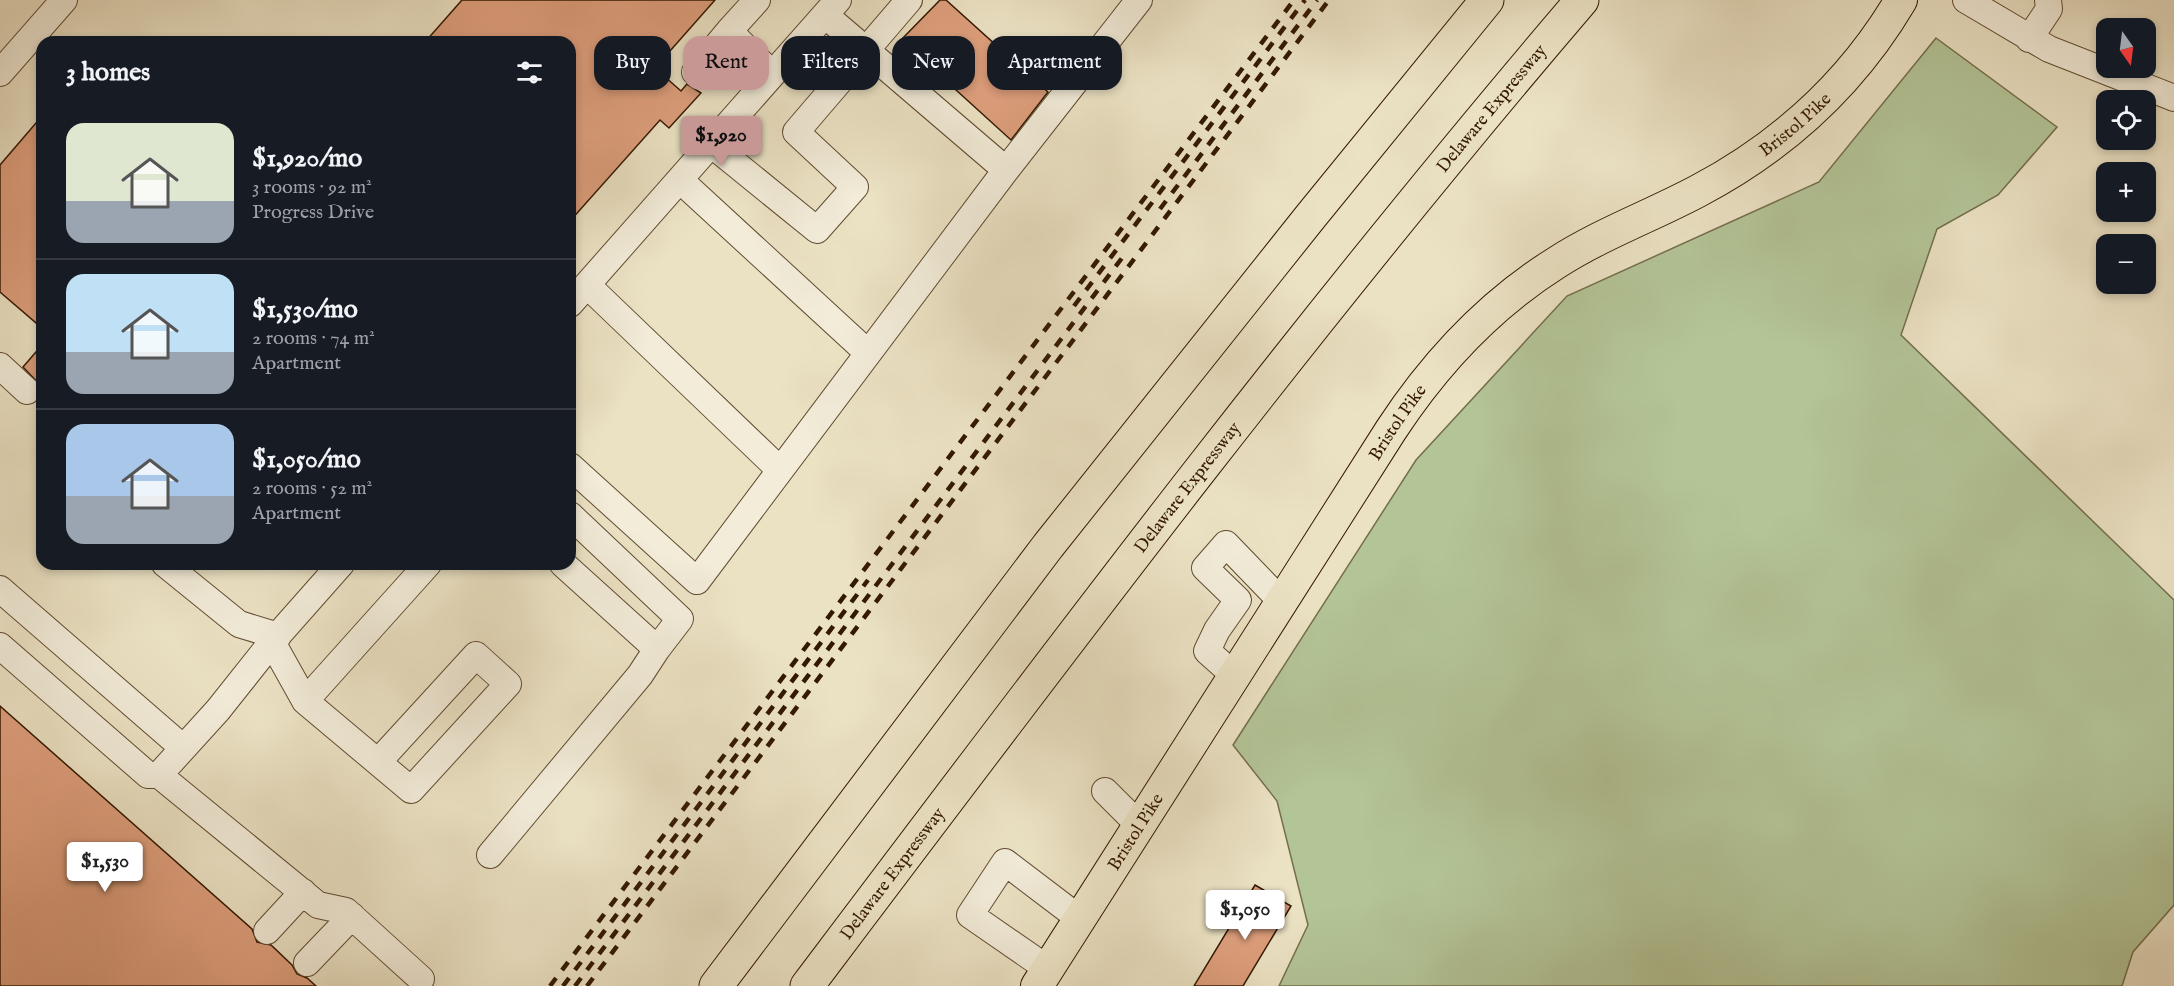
<!DOCTYPE html>
<meta charset="utf-8">
<style>
:root{--surface:#171b24;--page:#242831;--text:#f1f3f6;--muted:#9ea1a6;--line:#363941;--accent:#c59692}
body{margin:0;font-family:"IM FELL English",serif;background:var(--page);color:var(--text);height:100vh;display:flex;flex-direction:column;font-size:22px;white-space:nowrap}
*{box-sizing:border-box;margin:0}
p{font-size:20px;color:var(--muted)}
.icon{flex:none;width:33px;height:33px;fill:none;stroke:currentColor;stroke-width:2;stroke-linecap:round;stroke-linejoin:round}
.map{position:relative;flex:1;overflow:hidden}
.drawer{position:absolute;left:36px;top:36px;width:540px;height:534px;display:flex;flex-direction:column;background:var(--surface);border-radius:18px;box-shadow:0 3px 9px #0003}
.drawer>*{flex:none}
.guide{position:absolute;left:594px;top:36px;width:570px;height:54px;display:flex;gap:12px}
.needle{width:39px;rotate:166deg}
.fabs{position:absolute;left:2096px;top:18px;display:grid;gap:12px}
.fabs a{display:grid;place-items:center;width:60px;height:60px;border-radius:12px;background:var(--surface);box-shadow:0 3px 9px #0003;font-size:30px}
.price{position:absolute;translate:-50% -51px;padding:0 14px;border-radius:6px;background:#fff;color:#222;font-size:20px;line-height:39px;filter:drop-shadow(0 2px 3px #0008)}
.price::after{content:'';position:absolute;left:50%;top:36px;width:18px;height:14px;margin-left:-9px;background:inherit;clip-path:polygon(0 0,100% 0,50% 100%)}
.price.active{background:var(--accent);color:#111}
ul{padding:0;list-style:none}
li{display:flex;align-items:center;gap:18px;height:150px;padding:0 30px}
li+li{border-top:2px solid var(--line)}
li span{display:grid;place-items:center;flex:none;width:168px;height:120px;border-radius:18px;color:#555}
li>.icon{margin-inline-start:auto}
span .icon{width:72px;height:72px;fill:#fffc;stroke-width:1}
li b{font-size:26px}
h2{display:flex;justify-content:space-between;align-items:center;height:72px;padding:0 30px;font-size:26px}
.tag{padding:0 21px;border-radius:18px;background:var(--surface);box-shadow:0 3px 9px #0003;font-size:21px;line-height:54px}
.tag.active{background:var(--accent);color:#111}
.map>svg:first-child{display:block}
</style>
<div class="map">
<svg width="2174" height="986" viewBox="0 0 2174 986">
<rect width="100%" height="100%" fill="#ebe2c4"/>
<filter id="stains"><feTurbulence type="fractalNoise" baseFrequency=".00333" numOctaves="4"/><feColorMatrix values="0 0 0 0 .2 0 0 0 0 .09 0 0 0 0 .02 0 0 0 .5 -.17"/></filter>
<radialGradient id="worn" r=".72"><stop offset=".6" stop-color="#630" stop-opacity="0"/><stop offset="1" stop-color="#630" stop-opacity=".3"/></radialGradient>
<path fill="#b3c497" stroke="#746e4c" stroke-width="1.5" d="M 1936,38 L 2057,127 L 1998,195 L 1937,229 L 1901,335 L 2174,600 L 2174,905 L 2133,952 L 2122,986 L 1279,986 L 1308,925 L 1277,801 L 1233,745 L 1416,460 L 1567,296 L 1819,182 Z"/>
<path fill="#dd9e7c" stroke="#341901" stroke-width="1.5" d="M 462,0 L 715,0 L 655,68 L 681,91 L 687,84 L 701,93 L 669,128 L 660,120 L 570,221 L 570,42 L 425,42 Z
M 940,0 L 946,0 L 1048,92 L 1011,140 L 901,40 Z
M 42,116 L 42,328 L 0,292 L 0,165 Z
M 42,345 L 42,387 L 23,367 Z
M 0,706 L 252,929 L 257,942 L 271,945 L 292,965 L 297,974 L 307,978 L 316,986 L 0,986 Z
M 1255,885 L 1291,906 L 1243,986 L 1194,986 Z"/>
<g fill="none" stroke-linecap="round" stroke-linejoin="round">
<defs>
<path id="minor" d="M 757,0 L 729,31 L 772,74
M 1966,0 L 2049,49 L 2174,98
M 2029,39 L 2049,9 L 2048,0
M 695,72 L 729,31
M 0,73 L 64,0
M 711,144 L 817,230 L 855,187 L 796,132 L 909,0
M 1006,170 L 1139,0
M 680,180 L 868,353
M 587,285 L 780,470
M 570,304 L 838,0
M 0,366 L 27,391
M 570,466 L 697,581 L 1006,170 L 825,15
M 165,564 L 239,624 L 278,636
M 341,564 L 272,642 L 218,710 L 159,775 L 318,905 L 346,911 L 421,979
M 563,564 L 657,649 L 680,619 L 570,515
M 0,589 L 182,747
M 272,642 L 305,701
M 0,646 L 148,775 L 159,775
M 1234,675 L 1207,651 L 1217,630 L 1238,600 L 1205,568 L 1226,544 L 1281,601
M 378,762 L 476,655 L 508,684 L 411,790 L 305,701 L 428,564
M 1105,791 L 1139,825
M 490,855 L 640,675 L 657,649
M 267,931 L 303,892
M 307,963 L 352,916
M 1048,969 L 970,915 L 1005,862 L 1080,919"/>
<g id="major">
<path id="s1" d="M 1037,986 L 1391,430 C 1435,363 1488,306 1556,263 C 1601,234 1651,216 1698,191 C 1783,146 1852,83 1901,0"/>
</g>
<g id="highway">
<path d="M 716,986 L 1048,546 L 1311,216 L 1487,0"/>
<path id="s2" d="M 807,986 C 1059,652 1310,318 1582,0"/>
</g>
</defs>
<use href="#minor" stroke="#624b32" stroke-width="28"/>
<use href="#major" stroke="#341901" stroke-width="34"/>
<use href="#highway" stroke="#341901" stroke-width="35"/>
<use href="#minor" stroke="#f2ecd9" stroke-width="26"/>
<use href="#major" stroke="#ebe2c4" stroke-width="32"/>
<use href="#highway" stroke="#ebe2c4" stroke-width="33"/>
<path stroke="#341901" stroke-width="4.5" stroke-dasharray="10 10" stroke-linecap="butt" d="M 1160,209 L 1317,0
M 1074,306 L 1305,0
M 550,986 L 1294,0
M 563,986 L 868,580
M 575,986 L 1125,254
M 587,986 L 1329,0"/>
</g>
<g text-anchor="middle" stroke-width="6" stroke-linejoin="round" paint-order="stroke">
<g font-size="18" fill="#341901" stroke="#f2ecd9">
<text dy="6" stroke="none"><textPath href="#s2" startOffset="1113">Delaware Expressway</textPath></text>
<text dy="6" stroke="none"><textPath href="#s1" startOffset="1173">Bristol Pike</textPath></text>
<text dy="6" stroke="none"><textPath href="#s1" startOffset="669">Bristol Pike</textPath></text>
<text dy="6" stroke="none"><textPath href="#s2" startOffset="627">Delaware Expressway</textPath></text>
<text dy="6" stroke="none"><textPath href="#s1" startOffset="183">Bristol Pike</textPath></text>
<text dy="6" stroke="none"><textPath href="#s2" startOffset="141">Delaware Expressway</textPath></text>
</g>
</g>
<rect width="100%" height="100%" filter="url(#stains)"/>
<rect width="100%" height="100%" fill="url(#worn)"/>
</svg>
<div class="fabs">
<a><svg class="needle" viewBox="-14 -14 28 28"><path d="M0-13l5 13h-10z" fill="#e53935"/><path d="M0 13l5-13h-10z" fill="#9ea1a6"/></svg></a>
<a><svg class="icon" aria-label="locate" viewBox="0 0 24 24"><circle cx="12" cy="12" r="6"/><path d="M12 2v4M12 18v4M2 12h4M18 12h4"/></svg></a>
<a>+</a>
<a>−</a>
</div>
<b class="price active" style="left:721px;top:167px">$1,920</b>
<b class="price" style="left:105px;top:893px">$1,530</b>
<b class="price" style="left:1245px;top:941px">$1,050</b>
<div class="guide">
<a class="tag">Buy</a>
<a class="tag active">Rent</a>
<a class="tag">Filters</a>
<a class="tag">New</a>
<a class="tag">Apartment</a>
</div>
<section class="drawer">
<h2>3 homes<svg class="icon" aria-label="filters" viewBox="0 0 24 24"><path d="M4 7h16M4 17h16"/><circle cx="9" cy="7" r="2"/><circle cx="15" cy="17" r="2"/></svg></h2>
<ul>
<li><span style="background:linear-gradient(#dfe7d0 65%,#9aa5b1 0)"><svg class="icon" aria-label="home" viewBox="0 0 24 24"><path d="M3 11l9-7 9 7M6 9v11h12V9"/></svg></span><div><b>$1,920/mo</b><p>3 rooms · 92 m²</p><p>Progress Drive</p></div></li>
<li><span style="background:linear-gradient(#bfe0f5 65%,#9aa5b1 0)"><svg class="icon" aria-label="home" viewBox="0 0 24 24"><path d="M3 11l9-7 9 7M6 9v11h12V9"/></svg></span><div><b>$1,530/mo</b><p>2 rooms · 74 m²</p><p>Apartment</p></div></li>
<li><span style="background:linear-gradient(#a9c7e8 60%,#9aa5b1 0)"><svg class="icon" aria-label="home" viewBox="0 0 24 24"><path d="M3 11l9-7 9 7M6 9v11h12V9"/></svg></span><div><b>$1,050/mo</b><p>2 rooms · 52 m²</p><p>Apartment</p></div></li>
</ul>
</section>
</div>
